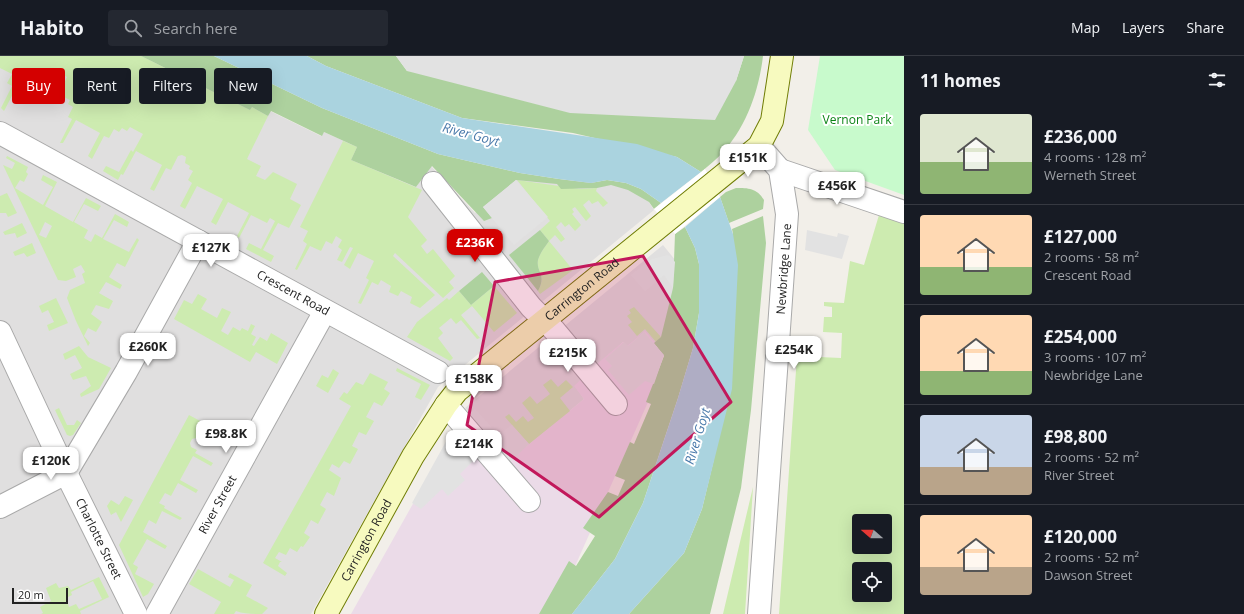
<!DOCTYPE html>
<meta charset="utf-8">
<style>
:root{--surface:#171b24;--page:#242831;--text:#f1f3f6;--muted:#9ea1a6;--line:#363941;--accent:#d40000}
body{margin:0;font-family:"Open Sans",sans-serif;background:var(--page);color:var(--text);height:100vh;display:flex;flex-direction:column;font-size:15px;white-space:nowrap}
*{box-sizing:border-box;margin:0}
p{font-size:13px;color:var(--muted)}
.icon{flex:none;width:22px;height:22px;fill:none;stroke:currentColor;stroke-width:2;stroke-linecap:round;stroke-linejoin:round}
.map{position:relative;flex:1;overflow:hidden}
.details{display:flex;flex-direction:column;background:var(--surface);width:340px}
.details>*{flex:none}
.banner{position:absolute;left:12px;top:12px;width:380px;height:36px;display:flex;gap:8px}
.needle{width:26px;rotate:290deg}
.fabs{position:absolute;left:852px;top:458px;display:grid;gap:8px}
.fabs a{display:grid;place-items:center;width:40px;height:40px;border-radius:4px;background:var(--surface);box-shadow:0 4px 16px #0002;font-size:20px}
.scale{position:absolute;left:12px;bottom:10px;width:56px;box-sizing:border-box;padding-left:4px;border:2px solid #222;border-top:0;font-size:11px;line-height:14px;white-space:nowrap;color:#222;-webkit-text-stroke:3px #fff;paint-order:stroke}
.price{position:absolute;translate:-50% -34px;padding:0 9px;border-radius:8px;background:#fff;color:#222;font-size:13px;line-height:26px;filter:drop-shadow(0 1px 2px #0008)}
.price::after{content:'';position:absolute;left:50%;top:24px;width:12px;height:9px;margin-left:-6px;background:inherit;clip-path:polygon(0 0,100% 0,50% 100%)}
.price.on{background:var(--accent);color:#fff}
ul{padding:0;list-style:none}
li{display:flex;align-items:center;gap:12px;height:100px;padding:0 16px}
li+li{border-top:1px solid var(--line)}
li span{display:grid;place-items:center;flex:none;width:112px;height:80px;border-radius:4px;color:#555}
li>.icon{margin-inline-start:auto}
span .icon{width:48px;height:48px;fill:#fffc;stroke-width:1}
li b{font-size:17px}
h2{display:flex;justify-content:space-between;align-items:center;height:48px;padding:0 16px;font-size:17px}
.pill{padding:0 14px;border-radius:4px;background:var(--surface);box-shadow:0 4px 16px #0002;font-size:14px;line-height:36px}
.pill.on{background:var(--accent);color:#fff}
header{display:flex;align-items:center;gap:24px;box-sizing:border-box;height:56px;padding:0 20px;background:var(--surface);border-bottom:1px solid var(--line)}
header strong{font-size:19px}
nav{display:flex;gap:22px;margin-inline-start:auto;font-size:14px}
.search{width:280px;height:36px;background:var(--page);display:flex;align-items:center;gap:10px;box-sizing:border-box;padding:0 14px;border-radius:4px;color:var(--muted);font-size:15px}
main{display:flex;flex:1;min-height:0}
.map>svg:first-child{display:block}
</style>
<header>
<strong>Habito</strong>
<div class="search"><svg class="icon" aria-label="search" viewBox="0 0 24 24"><circle cx="10" cy="10" r="6"/><path d="M15 15l6 6"/></svg>Search here</div>
<nav><a>Map</a><a>Layers</a><a>Share</a></nav>
</header>
<main>
<div class="map">
<svg width="904" height="558" viewBox="0 0 904 558">
<rect width="100%" height="100%" fill="#f2efe9"/>
<path fill="#e0dfdf" d="M 0,0 L 141,0 L 160,10 L 270,55 L 321,80 L 324,76 L 357,91 L 351,104 L 403,126 L 416,131 L 431,110 L 475,157 L 514,121 L 623,128 L 645,140 L 654,154 L 438,331 L 311,558 L 0,558 Z
M 663,189 L 676,205 L 674,232 L 663,282 L 656,288 L 627,290 L 623,286 L 575,330 L 584,343 L 510,404 L 465,352 Z"/>
<path fill="#ebdbe8" d="M 645,275 L 656,288 L 656,328 L 564,535 L 549,558 L 351,558 L 455,373 L 494,417 L 584,343 L 574,330 L 598,307 L 623,286 L 627,290 Z"/>
<path fill="#cdebb0" fill-rule="evenodd" d="M 0,0 L 141,0 L 250,54 L 252,51 L 268,60 L 247,103 L 261,110 L 256,120 L 265,124 L 273,116 L 297,128 L 290,143 L 301,149 L 289,172 L 278,167 L 263,194 L 274,200 L 271,206 L 246,193 L 249,187 L 261,193 L 275,165 L 270,162 L 267,167 L 251,159 L 239,182 L 237,180 L 249,157 L 228,146 L 216,169 L 211,166 L 223,143 L 197,130 L 185,153 L 180,150 L 192,127 L 188,124 L 193,115 L 189,113 L 190,110 L 185,107 L 186,101 L 182,99 L 178,100 L 171,114 L 166,112 L 154,135 L 150,133 L 162,109 L 136,95 L 123,119 L 121,118 L 118,124 L 103,115 L 106,110 L 119,116 L 131,94 L 133,96 L 143,78 L 130,71 L 127,75 L 122,72 L 119,76 L 114,73 L 109,82 L 104,80 L 92,103 L 88,100 L 100,77 L 76,64 L 63,87 L 60,87 L 72,63 L 68,61 L 73,51 L 68,48 L 70,44 L 64,41 L 61,46 L 56,43 L 67,21 L 52,13 L 41,35 L 25,26 L 21,35 L 16,32 L 4,55 L 1,52 L 12,30 L 7,27 L 12,18 L 0,12 Z
M 343,85 L 357,91 L 351,104 L 422,134 L 408,161 L 427,184 L 421,190 L 427,198 L 433,193 L 455,220 L 449,226 L 454,232 L 443,242 L 395,197 L 393,200 L 435,239 L 420,252 L 410,247 L 412,241 L 401,235 L 398,240 L 389,236 L 391,230 L 381,224 L 378,229 L 372,226 L 361,248 L 358,247 L 369,224 L 366,222 L 374,205 L 358,197 L 350,213 L 344,209 L 353,192 L 350,191 L 342,206 L 337,204 L 342,194 L 338,191 L 342,184 L 336,180 L 332,188 L 326,185 L 321,195 L 310,190 L 297,214 L 295,213 L 307,188 L 303,185 L 308,175 L 300,171 Z
M 7,100 L 28,111 L 26,116 L 28,118 L 24,126 L 20,124 L 15,132 L 43,149 L 53,131 L 41,124 L 43,119 L 57,126 L 45,150 L 73,166 L 86,142 L 101,150 L 98,155 L 84,148 L 74,166 L 88,174 L 84,182 L 91,186 L 95,178 L 102,182 L 115,158 L 129,166 L 127,171 L 114,164 L 103,183 L 129,196 L 137,182 L 139,184 L 125,211 L 117,207 L 109,221 L 122,229 L 120,233 L 106,226 L 99,237 L 113,245 L 109,253 L 96,249 L 91,258 L 102,266 L 96,276 L 88,272 L 84,280 L 90,287 L 88,290 L 76,265 L 67,242 L 70,234 L 85,227 L 82,218 L 85,216 L 81,209 L 73,213 L 76,221 L 66,225 L 58,224 L 3,109 L 12,113 L 15,107 L 6,102 ZM 45,166 L 52,170 L 46,182 L 39,179 Z
M 517,124 L 580,133 L 597,132 L 596,135 L 608,147 L 603,151 L 598,145 L 592,148 L 589,144 L 583,149 L 591,160 L 586,165 L 575,151 L 572,153 L 574,156 L 572,158 L 581,169 L 575,175 L 569,168 L 565,171 L 561,166 L 556,171 L 565,183 L 561,186 L 555,179 L 549,185 L 573,214 L 540,238 L 538,235 C 547,218 536,217 538,204 C 540,197 545,191 549,185 L 540,174 L 550,165 Z
M 7,137 L 17,157 L 8,161 L 6,157 L 0,157 L 0,140 Z
M 879,159 L 904,168 L 904,558 L 779,558 L 797,300 L 841,302 L 842,277 L 823,276 L 824,261 L 832,261 L 832,251 L 824,250 L 824,246 L 844,247 L 850,205 L 864,209 ZM 859,465 L 885,465 L 885,491 L 859,491 ZM 859,513 L 885,513 L 885,539 L 859,539 Z
M 22,167 L 27,177 L 17,182 L 15,177 L 5,179 L 3,176 Z
M 32,187 L 36,197 L 27,201 L 24,197 L 15,200 L 13,196 Z
M 494,230 L 517,257 L 494,276 L 472,250 L 461,259 L 480,282 L 477,283 L 461,264 L 456,268 L 451,262 L 439,272 L 443,277 L 438,282 L 453,302 L 450,305 L 407,281 L 417,266 L 447,242 L 449,244 L 459,235 L 471,249 Z
M 198,238 L 207,243 L 201,253 L 217,262 L 222,252 L 231,256 L 221,275 L 228,279 L 233,271 L 240,275 L 242,272 L 248,275 L 251,268 L 255,270 L 251,278 L 256,281 L 252,289 L 254,290 L 260,281 L 267,285 L 271,277 L 288,287 L 277,308 L 256,296 L 250,306 L 174,263 L 184,244 L 192,248 Z
M 56,242 L 68,267 L 49,275 L 47,269 L 54,266 L 48,254 L 42,257 L 39,250 Z
M 634,251 L 661,281 L 656,286 L 645,273 L 637,280 L 628,269 L 632,266 L 627,260 L 631,257 L 629,254 Z
M 79,290 L 88,301 L 111,312 L 99,333 L 81,341 L 80,338 L 91,330 L 86,320 L 73,324 L 70,318 L 82,312 L 75,299 L 65,304 L 63,298 Z
M 397,312 L 430,329 L 421,344 L 415,341 L 421,328 L 396,315 Z
M 333,313 L 339,317 L 328,337 L 316,330 L 322,319 L 328,322 Z
M 370,317 L 388,326 L 384,333 L 390,337 L 382,350 L 374,346 L 366,361 L 374,365 L 366,379 L 359,376 L 352,390 L 358,393 L 350,408 L 344,405 L 339,412 L 332,408 L 329,414 L 341,422 L 334,440 L 327,436 L 320,449 L 326,453 L 318,468 L 311,464 L 304,477 L 310,481 L 303,491 L 301,490 L 297,496 L 290,492 L 286,499 L 279,496 L 275,502 L 282,506 L 280,506 L 278,510 L 287,517 L 285,520 L 263,507 L 351,350 L 339,343 L 344,336 L 347,338 L 356,326 L 363,329 Z
M 551,323 L 558,331 L 566,324 L 573,331 L 560,342 L 570,355 L 529,388 L 505,361 L 509,358 L 516,366 L 523,360 L 528,366 L 534,362 L 522,347 L 530,340 L 537,348 L 550,338 L 543,329 Z
M 59,352 L 67,369 L 74,369 L 77,364 L 81,367 L 73,379 L 70,380 L 67,379 L 55,354 Z
M 189,359 L 228,380 L 227,383 L 208,373 L 201,385 L 196,382 L 192,383 L 190,387 L 191,391 L 197,394 L 195,397 L 213,407 L 211,410 L 193,400 L 180,424 L 198,434 L 196,437 L 178,427 L 171,440 L 165,437 L 159,447 L 165,450 L 164,452 L 182,462 L 180,464 L 162,455 L 156,468 L 149,464 L 143,476 L 167,490 L 165,493 L 147,483 L 133,508 L 138,511 L 135,518 L 154,528 L 148,538 L 143,541 L 119,489 Z
M 753,431 L 745,558 L 723,558 Z
M 125,440 L 133,444 L 121,466 L 116,456 L 111,459 L 107,450 L 111,444 L 119,449 Z
M 198,513 L 230,531 L 234,524 L 228,521 L 230,517 L 252,529 L 246,540 L 268,552 L 262,558 C 254,558 244,558 236,555 L 234,558 L 214,558 L 221,546 L 189,528 Z
M 99,521 L 109,541 L 80,555 L 81,558 L 41,558 L 43,557 L 40,551 L 51,545 L 46,532 L 56,527 L 59,532 L 68,530 L 71,534 ZM 93,525 L 102,543 L 79,553 L 76,548 L 69,551 L 66,542 L 72,539 L 71,536 Z"/>
<path fill="#add19e" d="M 141,0 L 214,0 L 322,52 L 438,98 L 520,117 L 559,123 L 591,127 L 607,124 L 626,127 L 641,133 L 661,147 L 654,153 L 649,146 L 628,134 L 611,129 L 597,132 L 561,133 L 557,128 L 516,124 L 483,151 L 492,162 L 484,165 L 432,110 L 416,131 L 351,104 L 357,91 L 324,76 L 322,80 L 271,55 L 268,60 L 252,51 L 250,54 Z
M 307,0 L 396,0 L 407,15 L 736,25 L 744,0 L 763,0 C 759,34 747,69 724,95 C 717,103 709,109 701,116 L 677,101 L 573,77 L 462,62 L 326,10 Z
M 736,132 C 748,132 757,132 764,144 L 763,153 L 729,167 L 720,141 L 726,136 Z
M 763,160 L 766,187 L 751,354 L 741,432 L 710,558 L 629,558 L 684,497 L 702,453 L 714,403 L 733,178 L 732,173 Z
M 685,171 L 695,192 L 699,208 L 699,257 L 693,292 L 678,342 L 643,447 L 615,503 L 572,558 L 539,558 L 569,505 L 576,510 L 595,480 L 583,472 L 608,436 L 618,440 L 625,424 L 615,420 L 630,386 L 634,388 L 651,348 L 646,346 L 664,300 L 654,287 L 661,281 L 673,232 L 675,178 Z
M 540,174 L 549,185 C 545,191 540,197 538,204 C 536,217 547,218 538,235 L 509,199 Z
M 482,216 L 494,230 L 471,249 L 459,235 Z"/>
<path fill="#c8facc" d="M 820,0 L 904,0 L 904,139 L 835,114 L 808,74 Z"/>
<path fill="#e2e2e2" d="M 396,0 L 744,0 L 736,25 L 715,64 L 570,57 L 407,15 Z
M 516,124 L 548,161 L 514,189 L 483,151 Z
M 807,174 L 837,181 L 838,177 L 849,180 L 842,203 L 805,194 Z
M 667,199 L 670,200 L 675,206 L 673,232 L 664,219 L 645,235 L 631,219 L 652,203 Z
M 644,276 L 664,299 L 654,328 L 645,325 L 629,339 L 608,314 L 612,310 L 605,303 L 624,286 L 628,290 Z
M 475,353 L 493,373 L 491,375 L 496,381 L 512,369 L 529,388 L 507,409 L 465,362 Z
M 449,380 L 468,391 L 474,404 L 460,418 L 465,424 L 448,440 L 442,433 L 421,453 L 412,447 Z"/>
<path fill="#aad3df" d="M 214,0 L 307,0 L 326,10 L 462,62 L 637,88 L 677,101 L 701,116 L 661,147 L 641,133 L 626,127 L 607,124 L 591,127 L 559,123 L 520,117 L 438,98 L 322,52 Z
M 720,141 L 733,178 L 738,209 L 732,333 L 702,453 L 684,497 L 629,558 L 572,558 L 615,503 L 643,447 L 678,342 L 693,292 L 699,257 L 699,208 L 695,192 L 685,171 Z"/>
<path fill="#fff" d="M 705,113 L 720,141 L 675,178 L 654,153 Z"/>
<g fill="none" stroke-linecap="round" stroke-linejoin="round">
<defs>
<g id="minor">
<path id="s1" d="M 0,77 L 438,316"/>
<path d="M 780,114 L 904,156"/>
<path d="M 433,127 L 531,251 L 554,274 L 616,348"/>
<path id="s2" d="M 0,276 L 66,417 L 136,558"/>
<path d="M 446,349 L 529,445"/>
<path d="M 0,451 L 66,417 L 126,316 L 198,185"/>
<path id="s3" d="M 157,558 L 325,255"/>
</g>
<path id="tertiary" d="M 759,90 L 780,114 L 787,158 L 759,558"/>
<g id="secondary">
<path id="s4" d="M 326,558 L 413,400 L 446,349 L 457,335 L 759,90 L 772,65 L 782,0"/>
</g>
</defs>
<use href="#minor" stroke="#a9a9a9" stroke-width="24"/>
<use href="#tertiary" stroke="#a9a9a9" stroke-width="24"/>
<use href="#secondary" stroke="#707d05" stroke-width="24"/>
<use href="#minor" stroke="#fff" stroke-width="22"/>
<use href="#tertiary" stroke="#fff" stroke-width="22"/>
<use href="#secondary" stroke="#f7fabf" stroke-width="22"/>
</g>
<path fill="#c2185b" fill-opacity="0.2" stroke="#c2185b" stroke-width="3" stroke-linejoin="round" d="M 643,200 L 731,346 L 599,461 L 467,369 L 495,226 Z"/>
<g text-anchor="middle" stroke-width="4" stroke-linejoin="round" paint-order="stroke">
<g font-size="12" fill="#0c8416" stroke="#fff">
<text x="857" y="68">Vernon Park</text>
</g>
<g font-size="12" fill="#222" stroke="#fff">
<text transform="translate(784 213) rotate(-86)" y="4">Newbridge Lane</text>
<text dy="4" stroke="none"><textPath href="#s4" startOffset="420">Carrington Road</textPath></text>
<text dy="4" stroke="none"><textPath href="#s1" startOffset="334">Crescent Road</textPath></text>
<text dy="4" stroke="none"><textPath href="#s3" startOffset="125">River Street</textPath></text>
<text dy="4" stroke="none"><textPath href="#s2" startOffset="229">Charlotte Street</textPath></text>
<text dy="4" stroke="none"><textPath href="#s4" startOffset="84">Carrington Road</textPath></text>
</g>
<g font-size="13" font-style="italic" fill="#4a7aab" stroke="#fff">
<text transform="translate(471 78) rotate(15)" y="5">River Goyt</text>
<text transform="translate(697 380) rotate(-73)" y="5">River Goyt</text>
</g>
</g>
</svg>
<div class="fabs">
<a><svg class="needle" viewBox="-14 -14 28 28"><path d="M0-13l5 13h-10z" fill="#e53935"/><path d="M0 13l5-13h-10z" fill="#9ea1a6"/></svg></a>
<a><svg class="icon" aria-label="locate" viewBox="0 0 24 24"><circle cx="12" cy="12" r="6"/><path d="M12 2v4M12 18v4M2 12h4M18 12h4"/></svg></a>
</div>
<div class="scale">20 m</div>
<b class="price" style="left:748px;top:122px">£151K</b>
<b class="price" style="left:837px;top:150px">£456K</b>
<b class="price on" style="left:475px;top:207px">£236K</b>
<b class="price" style="left:211px;top:212px">£127K</b>
<b class="price" style="left:148px;top:311px">£260K</b>
<b class="price" style="left:794px;top:314px">£254K</b>
<b class="price" style="left:568px;top:317px">£215K</b>
<b class="price" style="left:474px;top:343px">£158K</b>
<b class="price" style="left:226px;top:398px">£98.8K</b>
<b class="price" style="left:474px;top:408px">£214K</b>
<b class="price" style="left:51px;top:425px">£120K</b>
<div class="banner">
<a class="pill on">Buy</a>
<a class="pill">Rent</a>
<a class="pill">Filters</a>
<a class="pill">New</a>
</div>
</div>
<section class="details">
<h2>11 homes<svg class="icon" aria-label="filters" viewBox="0 0 24 24"><path d="M4 7h16M4 17h16"/><circle cx="9" cy="7" r="2"/><circle cx="15" cy="17" r="2"/></svg></h2>
<ul>
<li><span style="background:linear-gradient(#dfe7d0 60%,#8fb573 0)"><svg class="icon" aria-label="home" viewBox="0 0 24 24"><path d="M3 11l9-7 9 7M6 9v11h12V9"/></svg></span><div><b>£236,000</b><p>4 rooms · 128 m²</p><p>Werneth Street</p></div></li>
<li><span style="background:linear-gradient(#ffd9b3 65%,#8fb573 0)"><svg class="icon" aria-label="home" viewBox="0 0 24 24"><path d="M3 11l9-7 9 7M6 9v11h12V9"/></svg></span><div><b>£127,000</b><p>2 rooms · 58 m²</p><p>Crescent Road</p></div></li>
<li><span style="background:linear-gradient(#ffd9b3 70%,#8fb573 0)"><svg class="icon" aria-label="home" viewBox="0 0 24 24"><path d="M3 11l9-7 9 7M6 9v11h12V9"/></svg></span><div><b>£254,000</b><p>3 rooms · 107 m²</p><p>Newbridge Lane</p></div></li>
<li><span style="background:linear-gradient(#c9d6e8 65%,#b9a48a 0)"><svg class="icon" aria-label="home" viewBox="0 0 24 24"><path d="M3 11l9-7 9 7M6 9v11h12V9"/></svg></span><div><b>£98,800</b><p>2 rooms · 52 m²</p><p>River Street</p></div></li>
<li><span style="background:linear-gradient(#ffd9b3 65%,#b9a48a 0)"><svg class="icon" aria-label="home" viewBox="0 0 24 24"><path d="M3 11l9-7 9 7M6 9v11h12V9"/></svg></span><div><b>£120,000</b><p>2 rooms · 52 m²</p><p>Dawson Street</p></div></li>
</ul>
</section>
</main>
